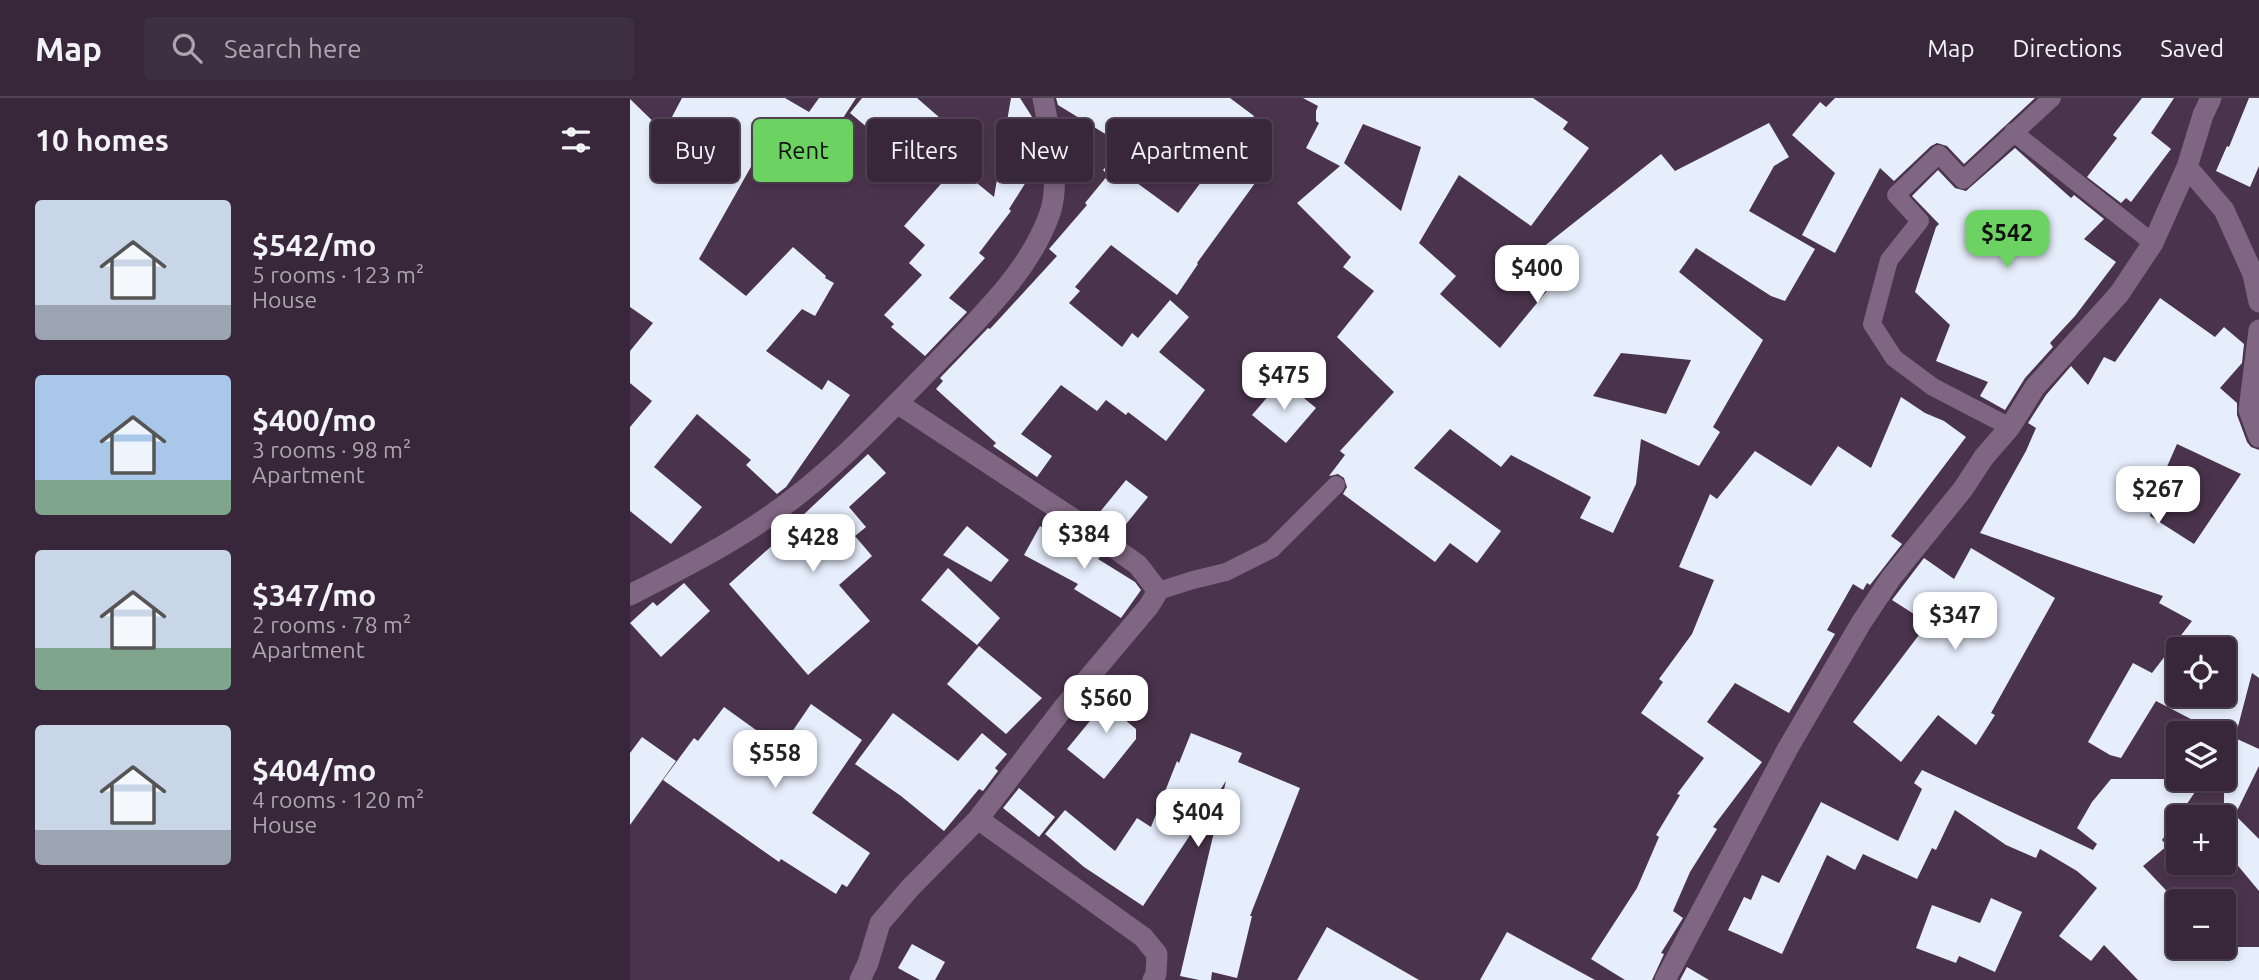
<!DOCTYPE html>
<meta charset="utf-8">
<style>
:root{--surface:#38273a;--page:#3f2f42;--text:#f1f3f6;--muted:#aba5af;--line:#524454;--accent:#6cd362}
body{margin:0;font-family:Ubuntu,sans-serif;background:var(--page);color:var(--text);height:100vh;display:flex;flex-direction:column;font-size:26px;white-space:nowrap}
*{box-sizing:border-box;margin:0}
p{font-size:23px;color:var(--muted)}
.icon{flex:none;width:38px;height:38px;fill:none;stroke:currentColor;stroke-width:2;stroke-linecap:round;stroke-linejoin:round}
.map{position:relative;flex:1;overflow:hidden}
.details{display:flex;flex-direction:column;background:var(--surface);width:630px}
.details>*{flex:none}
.banner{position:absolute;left:21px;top:21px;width:665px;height:63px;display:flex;gap:14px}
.tools{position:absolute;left:1536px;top:539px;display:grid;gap:14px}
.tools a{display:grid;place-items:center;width:70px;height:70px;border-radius:7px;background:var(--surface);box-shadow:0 4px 10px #0003,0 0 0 2px var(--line);font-size:35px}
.price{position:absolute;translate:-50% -60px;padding:0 16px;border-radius:14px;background:#fff;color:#222;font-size:23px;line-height:46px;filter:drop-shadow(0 2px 4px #0008)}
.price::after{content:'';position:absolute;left:50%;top:42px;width:21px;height:16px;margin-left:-10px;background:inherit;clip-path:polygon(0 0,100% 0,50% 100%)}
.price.on{background:var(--accent);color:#111}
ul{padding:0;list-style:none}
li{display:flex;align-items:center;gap:21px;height:175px;padding:0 35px}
li span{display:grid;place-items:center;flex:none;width:196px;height:140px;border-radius:7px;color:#555}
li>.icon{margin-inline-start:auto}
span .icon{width:84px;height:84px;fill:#fffc;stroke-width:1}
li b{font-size:30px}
h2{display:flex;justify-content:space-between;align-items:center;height:84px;padding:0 35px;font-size:30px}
.tag{padding:0 24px;border-radius:7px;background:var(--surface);box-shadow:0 4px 10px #0003,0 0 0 2px var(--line);font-size:24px;line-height:63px}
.tag.on{background:var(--accent);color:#111}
header{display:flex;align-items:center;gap:42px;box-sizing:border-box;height:98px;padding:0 35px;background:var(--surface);border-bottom:2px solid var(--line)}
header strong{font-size:33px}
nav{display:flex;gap:38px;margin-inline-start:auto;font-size:24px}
.search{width:490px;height:63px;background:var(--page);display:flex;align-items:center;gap:18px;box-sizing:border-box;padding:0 24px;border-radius:7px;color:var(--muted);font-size:26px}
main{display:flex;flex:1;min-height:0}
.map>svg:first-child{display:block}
</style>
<header>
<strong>Map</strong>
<div class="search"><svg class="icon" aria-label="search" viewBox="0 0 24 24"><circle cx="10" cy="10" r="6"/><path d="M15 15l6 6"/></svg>Search here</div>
<nav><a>Map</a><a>Directions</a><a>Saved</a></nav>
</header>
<main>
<section class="details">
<h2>10 homes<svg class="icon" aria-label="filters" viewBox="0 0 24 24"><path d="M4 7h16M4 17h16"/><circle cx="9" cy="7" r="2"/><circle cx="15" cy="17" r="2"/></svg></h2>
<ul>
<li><span style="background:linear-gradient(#c9d6e8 75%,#9aa5b1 0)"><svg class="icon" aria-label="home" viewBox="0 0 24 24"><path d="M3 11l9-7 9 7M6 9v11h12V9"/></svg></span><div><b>$542/mo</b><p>5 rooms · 123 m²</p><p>House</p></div></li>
<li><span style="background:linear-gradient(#a9c7e8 75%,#7fa58c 0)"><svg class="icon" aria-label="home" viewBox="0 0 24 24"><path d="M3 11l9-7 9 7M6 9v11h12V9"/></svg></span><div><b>$400/mo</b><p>3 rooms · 98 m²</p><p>Apartment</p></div></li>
<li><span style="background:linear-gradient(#c9d6e8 70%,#7fa58c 0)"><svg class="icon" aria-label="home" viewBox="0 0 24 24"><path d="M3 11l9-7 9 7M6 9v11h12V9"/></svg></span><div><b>$347/mo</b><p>2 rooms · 78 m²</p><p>Apartment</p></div></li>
<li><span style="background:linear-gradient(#c9d6e8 75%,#9aa5b1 0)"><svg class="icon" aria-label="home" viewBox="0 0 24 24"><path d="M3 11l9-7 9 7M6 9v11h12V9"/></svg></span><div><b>$404/mo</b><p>4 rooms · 120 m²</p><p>House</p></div></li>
</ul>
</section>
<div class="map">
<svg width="1629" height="882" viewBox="0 0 1629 882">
<rect width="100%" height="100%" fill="#4a344d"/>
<path fill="#e6eefc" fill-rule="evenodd" d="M 52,0 L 155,0 L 179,14 L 189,0 L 226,0 L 187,60 L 152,38 L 150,41 L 140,35 L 69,161 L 116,198 L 163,149 L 196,178 L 195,180 L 204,185 L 185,218 L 172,211 L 136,253 L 192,292 L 198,282 L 220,297 L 156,389 L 147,396 L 116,367 L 121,362 L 67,316 L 24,369 L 72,409 L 41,446 L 0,413 L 0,329 L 22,303 L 0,285 L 0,253 L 23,225 L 0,209 L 0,1 L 34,34 Z
M 232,0 L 287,0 L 310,20 L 275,61 L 220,15 Z
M 381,0 L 390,0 L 404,22 L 409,55 L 405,63 L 408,65 L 379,111 L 381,113 L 349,155 L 355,160 L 319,200 L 337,214 L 295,258 L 261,229 L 264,226 L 254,217 L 292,177 L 279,165 L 295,147 L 274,128 L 324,71 L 340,84 L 342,81 L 364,99 Z
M 426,0 L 600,0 L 624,18 L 603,47 L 636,70 L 567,165 L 568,166 L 547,197 L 481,147 L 445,189 L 450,193 L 439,205 L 492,249 L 502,235 L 508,240 L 540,202 L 559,219 L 529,254 L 575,292 L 536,343 L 498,314 L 496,317 L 476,302 L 467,313 L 431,287 L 391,336 L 422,358 L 407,379 L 363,348 L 366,345 L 306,291 L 313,283 L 310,280 L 358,230 L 360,231 L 427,158 L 419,151 L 457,107 L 455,105 L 478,77 L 473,72 L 495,48 L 428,7 ZM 548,35 L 586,64 L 548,115 L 503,82 Z
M 673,0 L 903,0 L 938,24 L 933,31 L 959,50 L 901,128 L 829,77 L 789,145 L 826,178 L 810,196 L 870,250 L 925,183 L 898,161 L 1031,56 L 1045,73 L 1139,25 L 1159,59 L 1144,68 L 1119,113 L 1185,151 L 1155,203 L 1141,198 L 1066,150 L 1049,174 L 1133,242 L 1083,329 L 1090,334 L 1069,368 L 1011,341 L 1006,386 L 983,435 L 950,420 L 961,399 L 881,357 L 871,369 L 820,331 L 784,370 L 871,433 L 847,465 L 820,445 L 805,464 L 713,396 L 717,389 L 714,380 L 708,376 L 699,378 L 715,357 L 710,353 L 764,294 L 707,239 L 744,193 L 713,169 L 721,159 L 667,105 L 710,68 L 676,50 L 689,25 L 686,23 L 686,13 L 688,8 ZM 733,26 L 791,49 L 771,113 L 714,65 ZM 991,255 L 1061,262 L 1036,316 L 963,298 Z
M 1205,0 L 1405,0 L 1334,66 L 1317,48 L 1307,45 L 1301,48 L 1264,83 L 1250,70 L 1205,155 L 1172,137 L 1205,75 L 1162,37 L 1190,4 L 1196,9 Z
M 1512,0 L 1544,0 L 1521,35 L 1541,51 L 1501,104 L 1496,100 L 1491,105 L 1457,79 L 1487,40 L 1483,37 Z
M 1619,0 L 1629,0 L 1629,68 L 1620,89 L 1586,73 L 1597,48 L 1599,49 Z
M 1385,50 L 1441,100 L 1444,97 L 1474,121 L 1454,141 L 1486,164 L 1445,218 L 1420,245 L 1423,249 L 1395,280 L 1375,312 L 1350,298 L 1358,284 L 1306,263 L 1320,227 L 1285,194 L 1306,129 L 1309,126 L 1282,98 L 1308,72 L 1325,90 L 1336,93 Z
M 1530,200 L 1585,239 L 1594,229 L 1614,246 L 1612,265 L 1590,290 L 1607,305 L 1607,317 L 1617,344 L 1621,349 L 1629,352 L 1629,580 L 1622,575 L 1605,640 L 1629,651 L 1629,668 L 1605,717 L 1629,741 L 1629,793 L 1594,751 L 1594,635 L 1588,635 L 1526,603 L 1491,660 L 1480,657 L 1458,644 L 1503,565 L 1522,575 L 1562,523 L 1529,505 L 1533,498 L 1350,435 L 1396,353 L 1406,330 L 1398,325 L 1416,297 L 1441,268 L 1458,287 L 1474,259 L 1485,264 ZM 1547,346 L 1611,376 L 1564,446 L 1520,418 L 1524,406 L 1521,405 ZM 1549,551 L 1594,551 L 1594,597 L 1549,597 Z
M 652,282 L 686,310 L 656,345 L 622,317 Z
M 1271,299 L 1295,315 L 1314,323 L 1336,339 L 1261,438 L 1272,446 L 1240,487 L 1237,485 L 1233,492 L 1223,486 L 1197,532 L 1205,536 L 1159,615 L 1105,585 L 1077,624 L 1132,664 L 1083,729 L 1087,731 L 1060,774 L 1043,813 L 1053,820 L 1031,855 L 1034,856 L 1022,882 L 995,882 L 961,861 L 1007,790 L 1029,739 L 1026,737 L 1050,697 L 1047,696 L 1074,660 L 1011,615 L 1033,584 L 1029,581 L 1062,536 L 1084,482 L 1049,469 L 1080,396 L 1087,401 L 1125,353 L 1181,388 L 1208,348 L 1241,370 Z
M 238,356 L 256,375 L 219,409 L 236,429 L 225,438 L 242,458 L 209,487 L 240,523 L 178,577 L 99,486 L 172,421 L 171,419 Z
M 496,382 L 518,399 L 488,436 L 465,420 Z
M 337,428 L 379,462 L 361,484 L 313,457 Z
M 410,428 L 444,447 L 449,441 L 472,457 L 468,461 L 505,484 L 511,492 L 491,520 L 444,491 L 448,486 L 394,457 Z
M 1341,450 L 1425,500 L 1361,615 L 1365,617 L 1346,647 L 1308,617 L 1271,664 L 1223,624 L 1298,525 L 1262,502 L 1294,460 L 1324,481 Z
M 318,470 L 370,520 L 347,547 L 291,502 Z
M 54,485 L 80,513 L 31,559 L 0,525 L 23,504 L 27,508 Z
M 349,548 L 412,600 L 376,636 L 317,586 Z
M 487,590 L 507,606 L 494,621 L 506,631 L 506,641 L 474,681 L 437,651 Z
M 181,606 L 232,642 L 182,715 L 240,755 L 217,789 L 212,786 L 206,796 L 151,761 L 149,764 L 33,682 L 64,640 L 68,643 L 94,609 L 151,650 Z
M 263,615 L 328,663 L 352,635 L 377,656 L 365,670 L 368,673 L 353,693 L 349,691 L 314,733 L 271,698 L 225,666 Z
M 561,635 L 612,655 L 608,664 L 670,690 L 620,818 L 622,818 L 607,880 L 582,874 L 581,882 L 569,882 L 550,878 L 596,683 L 513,808 L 454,769 L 415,736 L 435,712 L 485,753 L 507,720 L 521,729 L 547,663 L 549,665 Z
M 12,639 L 46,663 L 0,727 L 0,655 Z
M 1292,672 L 1463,752 L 1467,746 L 1447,730 L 1462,704 L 1481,681 L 1574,681 L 1532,742 L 1537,748 L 1513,768 L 1549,806 L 1549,849 L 1629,849 L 1629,882 L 1508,882 L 1474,847 L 1461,863 L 1429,838 L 1467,790 L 1447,773 L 1410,751 L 1406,760 L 1376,747 L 1325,712 L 1306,752 L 1302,750 L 1287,781 L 1233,756 L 1225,772 L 1197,757 L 1152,856 L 1098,832 L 1114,799 L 1121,802 L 1132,777 L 1149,785 L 1191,704 L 1268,743 L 1292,691 L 1284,685 Z
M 389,690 L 425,719 L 409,739 L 373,710 Z
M 1361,800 L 1392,814 L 1365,874 L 1329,858 L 1326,865 L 1286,850 L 1302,807 L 1350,825 Z
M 697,829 L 789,882 L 667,882 Z
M 877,834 L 965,882 L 850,882 Z
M 282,846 L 315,864 L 305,882 L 290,882 L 268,870 Z
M 1057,869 L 1079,882 L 1050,882 Z"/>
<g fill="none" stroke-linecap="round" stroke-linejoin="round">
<path stroke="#7f6682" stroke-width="18" d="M 1383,34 L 1523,145
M 1380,329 L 1303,289 L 1264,260 L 1242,226 L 1259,162 L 1290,123 L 1266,97 L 1309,56 L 1333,82 L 1422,0
M 528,493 L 563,482 L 596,474 L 642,451 L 706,387"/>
<path stroke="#7f6682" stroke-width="21" d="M 1557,69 L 1594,112 L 1623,176 L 1629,204
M 1629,232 L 1619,312 L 1629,339
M 0,497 C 47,473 95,449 138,419 C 205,373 260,312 317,254 C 356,213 401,170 420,115 C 431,83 419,32 413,0
M 348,721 L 513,839 L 527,856 L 526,876 L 523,882
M 230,882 L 238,865 L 250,825 L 280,790 L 348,721 L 434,609 L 519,508 L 528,493 L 508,467 L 454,428 L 267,305
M 1035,882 L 1158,650 L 1231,525 L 1261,480 L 1333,391 L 1354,359 L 1380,329 L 1405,289 L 1489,196 L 1523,145 L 1557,69 L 1573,17 L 1581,0"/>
</g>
</svg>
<div class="tools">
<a><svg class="icon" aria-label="locate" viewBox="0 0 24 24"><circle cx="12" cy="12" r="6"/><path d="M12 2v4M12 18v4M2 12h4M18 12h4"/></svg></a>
<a><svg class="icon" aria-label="layers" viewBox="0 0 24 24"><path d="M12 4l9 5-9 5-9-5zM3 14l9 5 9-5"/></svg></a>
<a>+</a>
<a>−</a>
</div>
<b class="price on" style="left:1377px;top:172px">$542</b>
<b class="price" style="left:907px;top:207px">$400</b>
<b class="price" style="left:654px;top:314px">$475</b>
<b class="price" style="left:1528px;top:428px">$267</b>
<b class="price" style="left:454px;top:473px">$384</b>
<b class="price" style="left:183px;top:476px">$428</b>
<b class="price" style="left:1325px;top:554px">$347</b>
<b class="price" style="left:476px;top:637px">$560</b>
<b class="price" style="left:145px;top:692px">$558</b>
<b class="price" style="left:568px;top:751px">$404</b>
<div class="banner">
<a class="tag">Buy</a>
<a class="tag on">Rent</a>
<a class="tag">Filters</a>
<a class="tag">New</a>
<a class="tag">Apartment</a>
</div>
</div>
</main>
